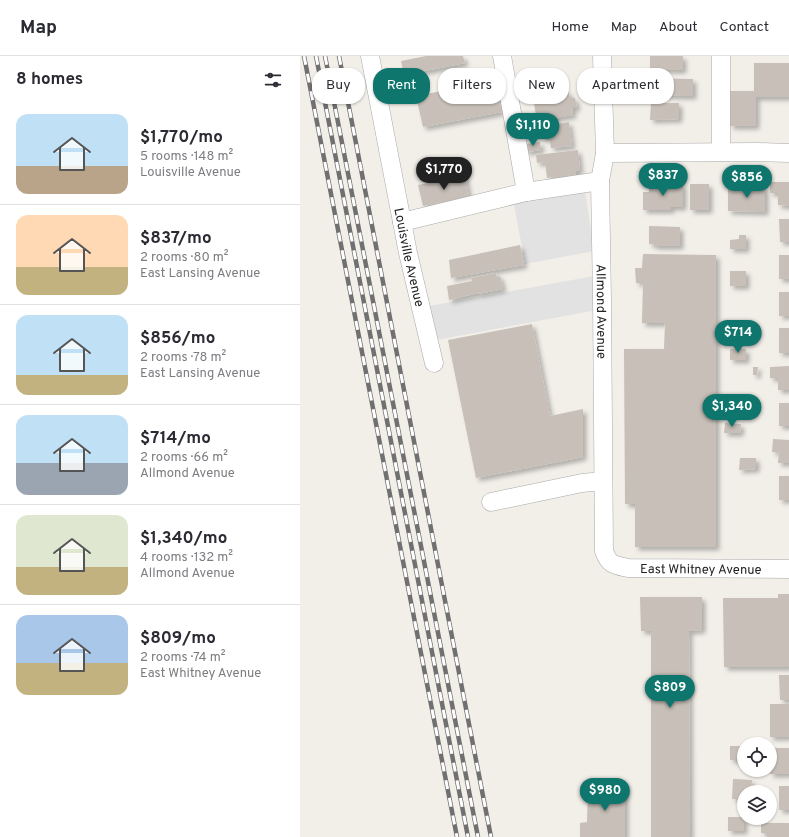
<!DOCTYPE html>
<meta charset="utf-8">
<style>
:root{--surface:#fff;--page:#f2f2f3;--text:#2b2b33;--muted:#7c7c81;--line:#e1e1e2;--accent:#0f766e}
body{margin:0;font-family:Overpass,sans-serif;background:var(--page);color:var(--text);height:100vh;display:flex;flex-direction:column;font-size:15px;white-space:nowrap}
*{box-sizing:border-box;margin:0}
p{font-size:13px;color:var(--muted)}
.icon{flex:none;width:22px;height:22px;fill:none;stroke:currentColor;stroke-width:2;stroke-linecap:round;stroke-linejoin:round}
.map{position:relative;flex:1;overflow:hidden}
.sheet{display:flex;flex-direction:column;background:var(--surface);width:300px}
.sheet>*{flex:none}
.hud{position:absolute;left:12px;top:12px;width:380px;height:36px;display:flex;gap:8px}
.controls{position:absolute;left:437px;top:681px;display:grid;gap:8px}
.controls a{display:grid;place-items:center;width:40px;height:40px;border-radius:50%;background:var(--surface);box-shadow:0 1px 3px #0004;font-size:20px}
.price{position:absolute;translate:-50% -34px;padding:0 9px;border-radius:14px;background:var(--accent);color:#fff;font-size:13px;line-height:26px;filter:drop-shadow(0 1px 2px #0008)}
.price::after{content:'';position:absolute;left:50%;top:24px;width:12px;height:9px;margin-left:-6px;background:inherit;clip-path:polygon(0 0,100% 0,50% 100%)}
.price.on{background:#222;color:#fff}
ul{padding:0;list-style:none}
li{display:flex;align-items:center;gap:12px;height:100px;padding:0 16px}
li+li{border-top:1px solid var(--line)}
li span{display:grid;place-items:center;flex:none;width:112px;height:80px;border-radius:12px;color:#555}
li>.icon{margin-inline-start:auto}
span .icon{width:48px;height:48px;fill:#fffc;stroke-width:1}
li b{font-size:17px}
h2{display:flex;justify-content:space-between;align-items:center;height:48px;padding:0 16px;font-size:17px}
.tag{padding:0 14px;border-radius:16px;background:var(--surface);box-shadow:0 1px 3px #0004;font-size:14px;line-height:36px}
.tag.on{background:var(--accent);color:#fff}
header{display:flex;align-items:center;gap:24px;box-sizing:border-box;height:56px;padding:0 20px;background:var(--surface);border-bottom:1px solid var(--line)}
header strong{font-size:19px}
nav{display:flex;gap:22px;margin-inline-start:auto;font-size:14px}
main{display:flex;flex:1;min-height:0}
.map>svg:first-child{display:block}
</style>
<header>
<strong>Map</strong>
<nav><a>Home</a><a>Map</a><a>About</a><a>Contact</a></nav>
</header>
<main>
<section class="sheet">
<h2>8 homes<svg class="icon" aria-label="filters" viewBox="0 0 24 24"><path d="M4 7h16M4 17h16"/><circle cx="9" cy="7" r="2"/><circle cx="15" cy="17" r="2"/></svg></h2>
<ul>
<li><span style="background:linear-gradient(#bfe0f5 65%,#b9a48a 0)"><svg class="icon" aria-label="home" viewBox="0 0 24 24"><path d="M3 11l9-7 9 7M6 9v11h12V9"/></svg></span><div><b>$1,770/mo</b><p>5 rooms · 148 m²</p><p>Louisville Avenue</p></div></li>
<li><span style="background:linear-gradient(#ffd9b3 65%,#c2b280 0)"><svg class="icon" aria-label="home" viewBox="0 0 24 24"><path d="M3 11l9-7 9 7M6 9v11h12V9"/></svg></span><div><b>$837/mo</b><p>2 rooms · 80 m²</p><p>East Lansing Avenue</p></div></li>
<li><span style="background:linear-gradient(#bfe0f5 75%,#c2b280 0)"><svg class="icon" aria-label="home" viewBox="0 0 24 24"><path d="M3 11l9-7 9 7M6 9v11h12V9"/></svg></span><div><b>$856/mo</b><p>2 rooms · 78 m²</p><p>East Lansing Avenue</p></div></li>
<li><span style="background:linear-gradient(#bfe0f5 60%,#9aa5b1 0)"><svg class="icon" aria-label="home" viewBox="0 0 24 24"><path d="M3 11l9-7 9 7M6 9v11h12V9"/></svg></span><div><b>$714/mo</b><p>2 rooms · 66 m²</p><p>Allmond Avenue</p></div></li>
<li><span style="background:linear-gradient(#dfe7d0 65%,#c2b280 0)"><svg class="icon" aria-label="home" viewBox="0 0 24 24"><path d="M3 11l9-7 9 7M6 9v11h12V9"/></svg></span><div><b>$1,340/mo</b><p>4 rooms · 132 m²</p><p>Allmond Avenue</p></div></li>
<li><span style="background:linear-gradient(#a9c7e8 60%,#c2b280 0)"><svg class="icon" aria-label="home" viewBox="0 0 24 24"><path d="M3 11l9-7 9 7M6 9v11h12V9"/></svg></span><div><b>$809/mo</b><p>2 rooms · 74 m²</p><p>East Whitney Avenue</p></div></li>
</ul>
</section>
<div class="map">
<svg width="489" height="781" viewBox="0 0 489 781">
<defs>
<filter id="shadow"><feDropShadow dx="3.5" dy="3.5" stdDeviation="2" flood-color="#0004"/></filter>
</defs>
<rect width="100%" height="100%" fill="#f2efe9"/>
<path fill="#e2e2e2" d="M 285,134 L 294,195 L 225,208 L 213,143 Z
M 294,220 L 297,254 L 136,284 L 129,250 Z"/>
<path fill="#c7bfb8" filter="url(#shadow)" d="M 126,0 L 163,0 L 165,7 L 104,19 L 101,5 Z
M 350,0 L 383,0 L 383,14 L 350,14 Z
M 454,7 L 489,7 L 489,41 L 456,41 L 456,70 L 430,70 L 430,35 L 454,35 Z
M 348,22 L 393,23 L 393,40 L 346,39 L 346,34 L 348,34 Z
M 173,29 L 175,37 L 197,33 L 202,56 L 123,71 L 116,40 Z
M 268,35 L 270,42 L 275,42 L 277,52 L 272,52 L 273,59 L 237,65 L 234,47 L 257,43 L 256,37 Z
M 351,47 L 379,47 L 379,63 L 350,64 Z
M 269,66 L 272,90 L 251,92 L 249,82 L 243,83 L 241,70 Z
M 240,86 L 241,94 L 226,96 L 224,88 Z
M 278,94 L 280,115 L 276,115 L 276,119 L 266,120 L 266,122 L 253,123 L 253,121 L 247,122 L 245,106 L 237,107 L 236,99 Z
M 165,120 L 169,141 L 123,150 L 118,129 Z
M 470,126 L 489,126 L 489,150 L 478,149 L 478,137 L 470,137 Z
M 349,128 L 383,128 L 383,151 L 371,151 L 371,154 L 343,154 L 343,136 L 349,136 Z
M 390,128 L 409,128 L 409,154 L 390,154 Z
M 428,131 L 465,131 L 465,156 L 428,155 Z
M 479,163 L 489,163 L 489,186 L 480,186 Z
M 349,170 L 380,171 L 380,190 L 354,190 L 354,188 L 349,188 Z
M 439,179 L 446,179 L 446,193 L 430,193 L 430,184 L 439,183 Z
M 220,189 L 224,209 L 151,222 L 149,204 Z
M 343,198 L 416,199 L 416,491 L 335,491 L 335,448 L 325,448 L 324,293 L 364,293 L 365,267 L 342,267 L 343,227 L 336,227 L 335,212 L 342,212 Z
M 479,199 L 489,199 L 489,223 L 479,223 Z
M 430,215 L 446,215 L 446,230 L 430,230 Z
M 196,217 L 197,221 L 200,220 L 203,233 L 178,238 L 178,237 L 149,244 L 147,230 L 172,225 L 171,222 Z
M 479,236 L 489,236 L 489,260 L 479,260 Z
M 232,268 L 250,360 L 283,353 L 283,401 L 176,422 L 148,284 Z
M 479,272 L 489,272 L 489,297 L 479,297 Z
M 430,293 L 446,293 L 446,304 L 430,304 Z
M 489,310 L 489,334 L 478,334 L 478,322 L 470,322 L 470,311 Z
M 453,311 L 458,311 L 457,319 L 453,319 Z
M 479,347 L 489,347 L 489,370 L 479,370 Z
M 425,367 L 441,368 L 440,377 L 424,377 Z
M 473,383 L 489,384 L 489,407 L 478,407 L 479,396 L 472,396 Z
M 440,402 L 456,402 L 456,413 L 439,414 Z
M 479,420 L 489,420 L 489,444 L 479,444 Z
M 478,538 L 489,538 L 489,611 L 424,611 L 423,542 L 478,542 Z
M 340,541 L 402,541 L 402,574 L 389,575 L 390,781 L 351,781 L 351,575 L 341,575 Z
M 479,619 L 489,619 L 489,644 L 480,644 Z
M 470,648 L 489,648 L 489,681 L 470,681 Z
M 430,690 L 444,690 L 444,704 L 430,704 Z
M 470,692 L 489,692 L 489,718 L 470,718 Z
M 433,723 L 452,724 L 451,736 L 444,736 L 444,743 L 432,743 Z
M 296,727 L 325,727 L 325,781 L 280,781 L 280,767 L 287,766 L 288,732 L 296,733 Z
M 479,730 L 489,730 L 489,754 L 479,754 Z
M 428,761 L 444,761 L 444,775 L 428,775 Z
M 461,767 L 489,767 L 489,781 L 467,781 L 467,777 L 461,777 Z"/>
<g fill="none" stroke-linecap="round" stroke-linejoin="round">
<defs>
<g id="minor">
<path id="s1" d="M 70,0 L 108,197 L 134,307"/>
<path d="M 202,0 L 226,136"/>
<path id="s2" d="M 302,0 L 305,97 L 300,125 L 302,243 L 304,495 C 309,509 314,509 328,512 L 489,513"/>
<path d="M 421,0 L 421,96"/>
<path d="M 305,97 L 458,96 L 489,97"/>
<path d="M 102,166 L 226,136 L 300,125"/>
<path d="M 191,446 L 282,427 L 303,425"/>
</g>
</defs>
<use href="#minor" stroke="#a9a9a9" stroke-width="19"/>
<use href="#minor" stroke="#fff" stroke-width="18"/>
<defs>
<path id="rail" d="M 4,0 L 157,781
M 16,0 L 168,781
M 25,0 L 178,781
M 39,0 L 191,781"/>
</defs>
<use href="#rail" stroke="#707070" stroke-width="4.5"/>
<use href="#rail" stroke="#fff" stroke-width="3" stroke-dasharray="9" stroke-linecap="butt"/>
</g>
<g text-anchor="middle" stroke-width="3" stroke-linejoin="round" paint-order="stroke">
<g font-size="13" fill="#222" stroke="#fff">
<text dy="5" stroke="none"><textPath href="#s1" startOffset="205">Louisville Avenue</textPath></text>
<text dy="5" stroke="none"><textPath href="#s2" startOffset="256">Allmond Avenue</textPath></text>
<text dy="5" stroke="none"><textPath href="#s2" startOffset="600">East Whitney Avenue</textPath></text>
</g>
</g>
</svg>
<div class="controls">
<a><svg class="icon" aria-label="locate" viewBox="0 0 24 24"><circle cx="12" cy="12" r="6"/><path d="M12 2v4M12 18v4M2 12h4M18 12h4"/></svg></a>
<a><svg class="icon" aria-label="layers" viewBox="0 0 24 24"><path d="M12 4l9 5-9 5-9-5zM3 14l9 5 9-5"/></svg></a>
</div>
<b class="price" style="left:233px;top:91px">$1,110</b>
<b class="price on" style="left:144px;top:135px">$1,770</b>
<b class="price" style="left:363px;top:141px">$837</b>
<b class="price" style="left:447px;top:143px">$856</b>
<b class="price" style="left:438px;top:298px">$714</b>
<b class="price" style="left:432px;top:372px">$1,340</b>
<b class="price" style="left:370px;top:653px">$809</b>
<b class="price" style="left:305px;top:756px">$980</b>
<div class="hud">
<a class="tag">Buy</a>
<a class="tag on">Rent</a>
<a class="tag">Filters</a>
<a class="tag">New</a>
<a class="tag">Apartment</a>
</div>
</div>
</main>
